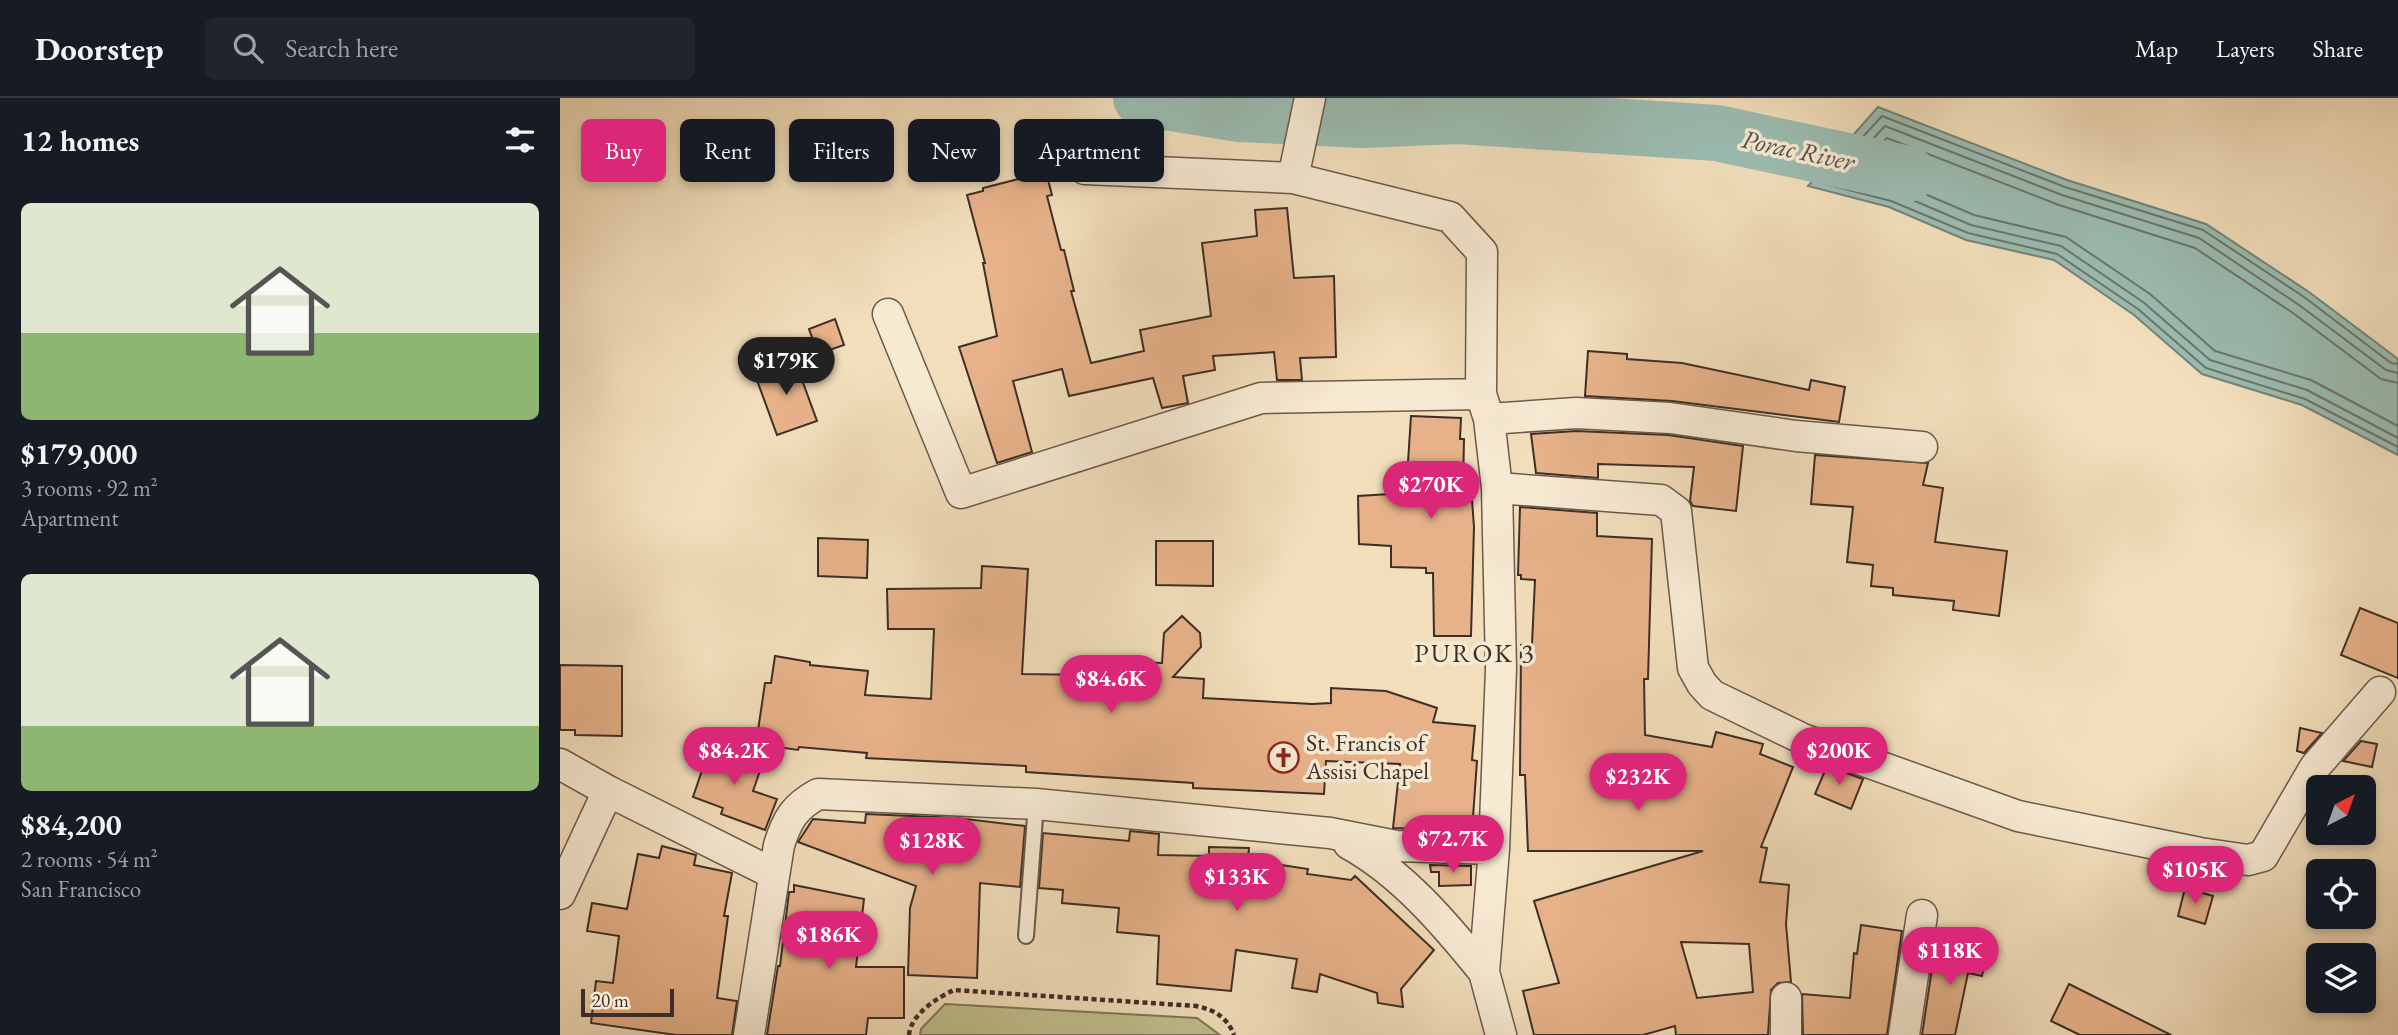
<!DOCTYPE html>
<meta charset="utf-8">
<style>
:root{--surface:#171b24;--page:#20242c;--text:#f1f3f6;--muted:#9ea1a6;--line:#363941;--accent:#db2777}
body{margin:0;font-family:"EB Garamond",serif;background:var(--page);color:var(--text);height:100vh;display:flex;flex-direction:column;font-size:26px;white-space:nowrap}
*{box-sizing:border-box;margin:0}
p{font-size:23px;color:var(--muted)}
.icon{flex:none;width:38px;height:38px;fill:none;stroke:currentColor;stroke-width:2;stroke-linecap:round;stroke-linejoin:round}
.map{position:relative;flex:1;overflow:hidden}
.side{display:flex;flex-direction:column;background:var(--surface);width:560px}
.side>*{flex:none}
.hud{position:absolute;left:21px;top:21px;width:665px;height:63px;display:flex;gap:14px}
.needle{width:46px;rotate:41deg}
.controls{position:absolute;left:1746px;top:677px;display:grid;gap:14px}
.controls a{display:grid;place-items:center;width:70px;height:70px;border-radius:10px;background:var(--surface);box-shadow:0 4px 10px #0003;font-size:35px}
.scale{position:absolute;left:21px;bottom:18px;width:93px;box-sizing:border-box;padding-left:7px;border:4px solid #3d2e27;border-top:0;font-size:19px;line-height:24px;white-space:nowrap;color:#3d2e27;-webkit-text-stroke:5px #f7ead3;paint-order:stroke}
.price{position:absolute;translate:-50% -60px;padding:0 16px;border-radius:24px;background:var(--accent);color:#fff;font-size:23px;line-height:46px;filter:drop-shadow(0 2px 4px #0008)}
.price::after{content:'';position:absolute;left:50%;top:42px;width:21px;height:16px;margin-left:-10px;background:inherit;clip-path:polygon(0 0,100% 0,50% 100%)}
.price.on{background:#222;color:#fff}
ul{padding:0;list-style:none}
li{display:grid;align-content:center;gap:14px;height:371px;padding:0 21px}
li span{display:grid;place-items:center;height:217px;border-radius:10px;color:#555}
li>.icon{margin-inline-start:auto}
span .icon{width:126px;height:126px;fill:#fffc;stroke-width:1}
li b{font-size:30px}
h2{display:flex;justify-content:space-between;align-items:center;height:84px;padding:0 21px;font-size:30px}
.chip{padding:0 24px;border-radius:10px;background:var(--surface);box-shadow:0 4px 10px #0003;font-size:24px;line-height:63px}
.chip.on{background:var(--accent);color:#fff}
header{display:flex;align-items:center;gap:42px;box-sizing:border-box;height:98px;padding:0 35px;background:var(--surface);border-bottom:2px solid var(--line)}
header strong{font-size:33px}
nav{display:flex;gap:38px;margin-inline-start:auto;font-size:24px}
.search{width:490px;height:63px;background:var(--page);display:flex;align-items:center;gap:18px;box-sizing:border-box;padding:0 24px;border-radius:10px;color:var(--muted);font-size:26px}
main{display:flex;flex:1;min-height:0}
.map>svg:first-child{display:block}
</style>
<header>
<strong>Doorstep</strong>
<div class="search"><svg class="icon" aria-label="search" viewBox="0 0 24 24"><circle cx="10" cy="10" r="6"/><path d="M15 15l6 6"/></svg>Search here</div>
<nav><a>Map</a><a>Layers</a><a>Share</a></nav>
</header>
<main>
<section class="side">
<h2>12 homes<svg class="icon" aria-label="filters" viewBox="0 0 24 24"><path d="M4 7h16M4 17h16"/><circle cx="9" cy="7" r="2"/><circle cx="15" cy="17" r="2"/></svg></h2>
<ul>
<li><span style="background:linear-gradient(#dfe7d0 60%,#8fb573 0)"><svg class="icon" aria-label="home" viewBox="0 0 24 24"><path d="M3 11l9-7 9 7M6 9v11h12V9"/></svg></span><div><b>$179,000</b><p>3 rooms · 92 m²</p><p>Apartment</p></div></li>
<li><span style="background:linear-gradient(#dfe7d0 70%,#8fb573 0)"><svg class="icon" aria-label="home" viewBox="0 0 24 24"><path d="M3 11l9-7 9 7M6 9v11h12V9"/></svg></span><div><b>$84,200</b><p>2 rooms · 54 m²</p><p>San Francisco</p></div></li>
</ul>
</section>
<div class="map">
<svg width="1838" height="937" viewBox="0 0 1838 937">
<rect width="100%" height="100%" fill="#f2debb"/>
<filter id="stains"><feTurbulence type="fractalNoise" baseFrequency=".00286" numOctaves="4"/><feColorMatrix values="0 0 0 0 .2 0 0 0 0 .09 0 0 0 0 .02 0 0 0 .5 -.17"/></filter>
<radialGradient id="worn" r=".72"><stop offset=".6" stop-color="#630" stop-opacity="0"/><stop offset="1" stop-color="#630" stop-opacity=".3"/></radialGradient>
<path fill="#bfc08d" stroke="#7e775a" stroke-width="2" d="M 385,906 L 637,920 L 660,937 L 360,937 L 361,931 Z"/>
<path fill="#9bbcb1" stroke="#75837a" stroke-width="2" d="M 1318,9 L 1507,82 L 1646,126 L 1749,194 L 1838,261 L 1838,357 L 1742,307 L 1642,276 L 1574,217 L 1494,162 L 1406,142 L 1329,109 L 1248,88 Z"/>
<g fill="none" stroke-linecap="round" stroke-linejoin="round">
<path stroke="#6c756c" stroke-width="2" d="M 1838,266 L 1831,265 L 1744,199 L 1643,132 L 1505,89 L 1322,18 L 1264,81 L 1266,86 L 1331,103 L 1408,135 L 1497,156 L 1578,211 L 1646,270 L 1745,301 L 1838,349
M 1838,275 L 1826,272 L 1739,207 L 1639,140 L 1502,97 L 1325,28 L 1280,76 L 1282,81 L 1334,94 L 1411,127 L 1501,148 L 1583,204 L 1650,262 L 1747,292 L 1838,340
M 1838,285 L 1821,281 L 1733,215 L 1635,150 L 1499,107 L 1327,40 L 1299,70 L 1301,75 L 1337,84 L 1414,117 L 1506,139 L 1590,196 L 1655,253 L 1751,282 L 1838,328"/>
<path stroke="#9bbcb1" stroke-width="56" d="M 581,0 L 680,16 L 801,22 L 898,18 L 1157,35 L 1348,76"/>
</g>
<path fill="#e7b28a" stroke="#3d2e27" stroke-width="2" fill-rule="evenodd" d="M 486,74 L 492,97 L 487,98 L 501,152 L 504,152 L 514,193 L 511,193 L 531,265 L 584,253 L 580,232 L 651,218 L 642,145 L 697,138 L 695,112 L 727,110 L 734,180 L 774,178 L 776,259 L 740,260 L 742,282 L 717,282 L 714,254 L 653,258 L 655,272 L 623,278 L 628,305 L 602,310 L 593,280 L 509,298 L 502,271 L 453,283 L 472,354 L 437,365 L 399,249 L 437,238 L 423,165 L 425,165 L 407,97 L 423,93 L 423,90 Z
M 275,221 L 284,247 L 258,256 L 249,231 Z
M 1028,253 L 1067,256 L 1067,261 L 1122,265 L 1249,292 L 1251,282 L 1285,289 L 1279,324 L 1112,303 L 1025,298 Z
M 234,260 L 257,323 L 217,337 L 194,274 Z
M 851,318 L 901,320 L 900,341 L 904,341 L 903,388 L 911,388 L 914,429 L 911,538 L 874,538 L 873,475 L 866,475 L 866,470 L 831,469 L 831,448 L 799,446 L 798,398 L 846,395 Z
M 1016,333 L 1108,337 L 1183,348 L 1176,413 L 1133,408 L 1130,403 L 1134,369 L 1038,366 L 1038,380 L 976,375 L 971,336 Z
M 1255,357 L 1368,365 L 1363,387 L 1383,390 L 1375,444 L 1447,453 L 1439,518 L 1393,512 L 1394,503 L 1333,497 L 1333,490 L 1311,488 L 1313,467 L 1287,464 L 1293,409 L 1251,406 Z
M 960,409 L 1037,415 L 1037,438 L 1092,441 L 1088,581 L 1084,581 L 1085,637 L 1152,649 L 1156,634 L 1203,646 L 1200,656 L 1233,669 L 1201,749 L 1207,750 L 1200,784 L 1229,787 L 1226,826 L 1231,884 L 1218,885 L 1211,892 L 1208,937 L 1116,937 L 1115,928 L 1083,937 L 974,937 L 963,893 L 999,885 L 974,803 L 1143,753 L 968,753 L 965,677 L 960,677 L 961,547 L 972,546 L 975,482 L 961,481 L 961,477 L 958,477 ZM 1121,844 L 1189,846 L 1193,894 L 1137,900 Z
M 258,440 L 308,442 L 307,480 L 258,478 Z
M 596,443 L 653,443 L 653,488 L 596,487 Z
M 422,468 L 468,471 L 462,576 L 534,577 L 534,562 L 602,565 L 604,535 L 622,518 L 640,535 L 641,549 L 613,579 L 644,581 L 643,600 L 752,606 L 771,605 L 771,590 L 826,593 L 877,610 L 873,624 L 915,628 L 912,662 L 917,663 L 912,733 L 833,730 L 840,666 L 766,663 L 764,696 L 633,690 L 633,685 L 466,674 L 466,668 L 306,660 L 307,655 L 239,649 L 238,652 L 196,646 L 205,585 L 211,585 L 215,558 L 250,564 L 250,567 L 308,573 L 305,597 L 371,601 L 374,531 L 328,531 L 327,491 L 421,490 Z
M 1800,510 L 1838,525 L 1838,580 L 1781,557 Z
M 0,567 L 62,568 L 62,638 L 15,637 L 15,632 L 0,632 Z
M 1740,630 L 1762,635 L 1744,655 L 1737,653 Z
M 1801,643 L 1817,646 L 1812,669 L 1783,663 Z
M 151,646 L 203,664 L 193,693 L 217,701 L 205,732 L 161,716 L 163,710 L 133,699 Z
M 1267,668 L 1303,681 L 1291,711 L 1255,696 Z
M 306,716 L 397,720 L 465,728 L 460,789 L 420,785 L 417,880 L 348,877 L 350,810 L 356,788 L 238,744 L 253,721 L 305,725 Z
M 570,733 L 599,736 L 598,757 L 649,758 L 649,749 L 689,750 L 688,762 L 748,771 L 747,776 L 791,782 L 795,778 L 874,852 L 841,891 L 843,909 L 818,905 L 817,895 L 760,876 L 757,894 L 732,890 L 737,861 L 676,852 L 671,893 L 597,886 L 599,838 L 557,834 L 559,810 L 502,805 L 503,792 L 479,790 L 483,735 L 569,743 Z
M 102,748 L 136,757 L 134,767 L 172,775 L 164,818 L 168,818 L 157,900 L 177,903 L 172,937 L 116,937 L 31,925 L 36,883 L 53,885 L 59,838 L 27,833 L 32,805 L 67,811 L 78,756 L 99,760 Z
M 870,767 L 911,768 L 911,787 L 879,788 L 879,774 L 871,774 Z
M 234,787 L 304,801 L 296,869 L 344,869 L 344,920 L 308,920 L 306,937 L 207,937 L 218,868 L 220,868 L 229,794 L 234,794 Z
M 1625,790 L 1653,798 L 1645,826 L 1618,818 Z
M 1301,827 L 1342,833 L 1327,937 L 1243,937 L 1242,896 L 1290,900 L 1294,855 L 1297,856 Z
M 1376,844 L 1427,854 L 1422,878 L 1408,875 L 1395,937 L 1362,937 Z
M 1509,886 L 1611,937 L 1520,937 L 1491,923 Z"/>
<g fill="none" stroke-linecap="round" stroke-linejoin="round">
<defs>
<path id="lane" d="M 466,838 L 476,706"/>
<path id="street" d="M 525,71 L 733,80 L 890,119 L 922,154 L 921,296 L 929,321 L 937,390 L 941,571 L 934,751 L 924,874 L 941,937
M 733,80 L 750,0
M 328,216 L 401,395 L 701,300 L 921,296
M 929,321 L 1016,315 L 1110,320 L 1236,338 L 1362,349
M 937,390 L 1101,402 L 1116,413 L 1133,570 L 1142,586 L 1152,597 L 1243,641 L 1458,718 L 1640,755 L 1688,762 L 1703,758 L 1755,669 L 1820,594
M 0,666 L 48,693 L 0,796
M 48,693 L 214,776
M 789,746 C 843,776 885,826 924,874
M 1226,900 L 1226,937
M 189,937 L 219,747 C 227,722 234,709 258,696 L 476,706 L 770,735 L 836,748 L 934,751
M 1344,937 L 1362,817"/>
</defs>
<use href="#lane" stroke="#6a5a4c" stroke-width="18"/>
<use href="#street" stroke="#6a5a4c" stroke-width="33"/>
<path stroke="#3d2e27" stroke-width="4.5" stroke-dasharray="5 3.5" stroke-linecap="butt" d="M 349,937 C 351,916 377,900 394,892 L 636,908 C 655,912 667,919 674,937"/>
<use href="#lane" stroke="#f7ead3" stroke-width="14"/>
<use href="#street" stroke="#f7ead3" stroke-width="30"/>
</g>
<defs>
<symbol id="church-ring" viewBox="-11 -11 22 22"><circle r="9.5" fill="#f7ead3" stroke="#8f2418" stroke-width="1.5"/><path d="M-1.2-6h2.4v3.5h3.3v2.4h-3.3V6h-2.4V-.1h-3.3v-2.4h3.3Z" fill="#8f2418"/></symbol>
</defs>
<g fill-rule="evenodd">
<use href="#church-ring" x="706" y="642" width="35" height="35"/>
</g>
<g text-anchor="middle" stroke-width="7" stroke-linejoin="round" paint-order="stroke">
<g font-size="24" fill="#3d2e27" stroke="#f7ead3" text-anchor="start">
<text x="746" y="653">St. Francis of<tspan x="746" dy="28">Assisi Chapel</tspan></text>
</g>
<g font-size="26" font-style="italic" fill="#54524a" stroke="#f7ead3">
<text transform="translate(1238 52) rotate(12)" y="9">Porac River</text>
</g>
<g font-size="26" letter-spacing="2" fill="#3d2e27" stroke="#f7ead3">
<text x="915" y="564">PUROK 3</text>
</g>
</g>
<rect width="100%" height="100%" filter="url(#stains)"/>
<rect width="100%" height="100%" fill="url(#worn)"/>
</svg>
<div class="controls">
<a><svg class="needle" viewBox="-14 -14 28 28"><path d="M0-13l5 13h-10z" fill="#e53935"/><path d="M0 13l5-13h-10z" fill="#9ea1a6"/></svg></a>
<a><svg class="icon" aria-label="locate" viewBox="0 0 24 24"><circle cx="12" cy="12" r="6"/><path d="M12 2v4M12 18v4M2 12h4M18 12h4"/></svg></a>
<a><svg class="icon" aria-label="layers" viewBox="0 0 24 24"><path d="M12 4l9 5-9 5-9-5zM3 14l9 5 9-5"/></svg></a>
</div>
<div class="scale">20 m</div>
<b class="price on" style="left:226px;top:299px">$179K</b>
<b class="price" style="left:871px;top:423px">$270K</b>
<b class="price" style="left:551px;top:617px">$84.6K</b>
<b class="price" style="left:174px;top:689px">$84.2K</b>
<b class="price" style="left:1279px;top:689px">$200K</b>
<b class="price" style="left:1078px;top:715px">$232K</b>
<b class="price" style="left:893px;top:777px">$72.7K</b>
<b class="price" style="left:372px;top:779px">$128K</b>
<b class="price" style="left:1635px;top:808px">$105K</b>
<b class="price" style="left:677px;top:815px">$133K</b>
<b class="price" style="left:269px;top:873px">$186K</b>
<b class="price" style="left:1390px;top:889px">$118K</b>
<div class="hud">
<a class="chip on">Buy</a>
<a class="chip">Rent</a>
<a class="chip">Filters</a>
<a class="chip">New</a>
<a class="chip">Apartment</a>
</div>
</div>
</main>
